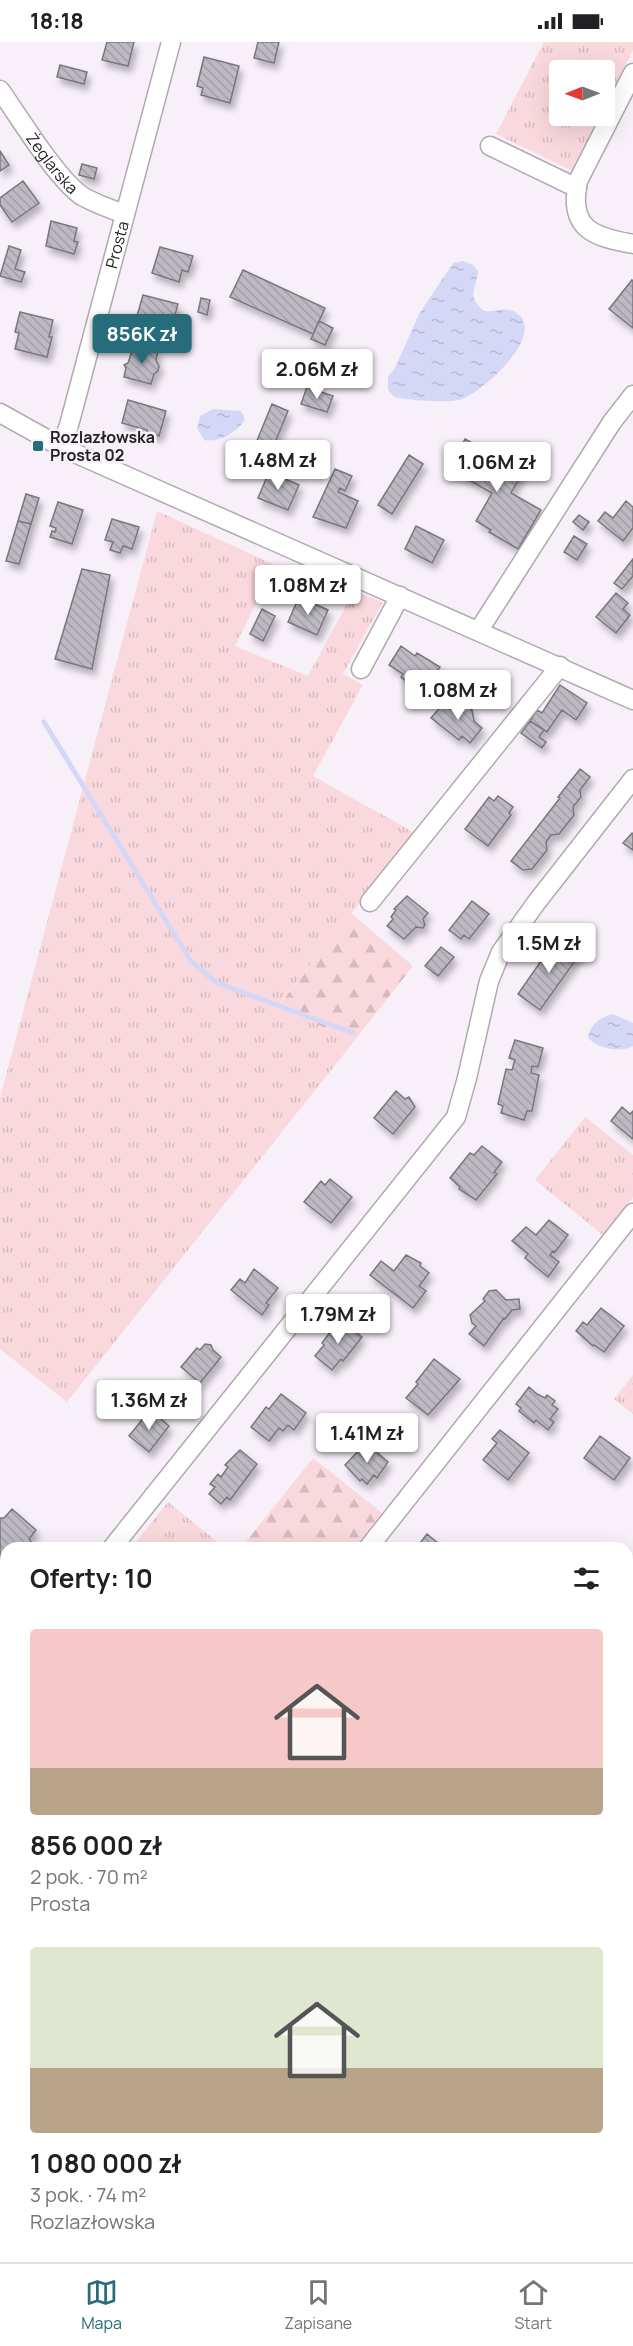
<!DOCTYPE html>
<html lang="pl">
<meta charset="utf-8">
<style>
:root{--surface:#fff;--page:#f6f6f6;--text:#202124;--muted:#757577;--line:#e0e0e0;--accent:#266c7a}
body{margin:0;font-family:Manrope,sans-serif;background:var(--page);color:var(--text);height:100vh;display:flex;flex-direction:column;font-size:22px;white-space:nowrap}
*{box-sizing:border-box;margin:0}
p{font-size:20px;color:var(--muted)}
.icon{flex:none;width:33px;height:33px;fill:none;stroke:currentColor;stroke-width:2;stroke-linecap:round;stroke-linejoin:round}
.map{position:relative;flex:1;overflow:hidden}
.side{position:absolute;left:0px;top:1500px;width:633px;height:720px;display:flex;flex-direction:column;background:var(--surface);border-radius:18px 18px 0 0;box-shadow:0 6px 24px #0002}
.side>*{flex:none}
.needle{width:39px;rotate:269deg}
.fabs{position:absolute;left:549px;top:18px;display:grid;gap:12px}
.fabs a{display:grid;place-items:center;width:66px;height:66px;border-radius:6px;background:var(--surface);box-shadow:0 6px 24px #0002;font-size:30px}
.price{position:absolute;translate:-50% -51px;padding:0 14px;border-radius:6px;background:#fff;color:#222;font-size:20px;line-height:39px;filter:drop-shadow(0 2px 3px #0008)}
.price::after{content:'';position:absolute;left:50%;top:36px;width:18px;height:14px;margin-left:-9px;background:inherit;clip-path:polygon(0 0,100% 0,50% 100%)}
.price.current{background:var(--accent);color:#fff}
ul{padding:0;list-style:none}
li{display:grid;align-content:center;gap:12px;height:318px;padding:0 30px}
li span{display:grid;place-items:center;height:186px;border-radius:6px;color:#555}
li>.icon{margin-inline-start:auto}
span .icon{width:108px;height:108px;fill:#fffc;stroke-width:1}
li b{font-size:26px}
h2{display:flex;justify-content:space-between;align-items:center;height:72px;padding:0 30px;font-size:26px}
.status{display:flex;justify-content:space-between;align-items:center;height:42px;padding:0 30px;background:var(--surface);direction:ltr}
.status svg{height:16px;fill:currentColor}
.tabs{display:flex;justify-content:space-around;align-items:center;height:84px;border-top:2px solid var(--line);background:var(--surface);font-size:16px;color:var(--muted)}
.tabs a{display:grid;justify-items:center;gap:3px}
.tabs .current{color:var(--accent)}
.map>svg:first-child{display:block}
</style>
<div class="status"><b>18:18</b><svg viewBox="0 0 49 12"><path d="M0 12V9h3v3zM5 12V6h3v6zM10 12V3h3v9zM15 12V0h3v12zM26 1h20v11H26zM47 4h2v5h-2z"/></svg></div>
<div class="map">
<svg width="633" height="2220" viewBox="0 0 633 2220">
<defs>
<pattern id="grass-tufts" width="24" height="20" patternUnits="userSpaceOnUse" patternTransform="scale(1.5)"><rect width="24" height="20" fill="#fad9de"/><path d="M3 7l-1-3M5 7V3M7 7l1-3M15 17l-1-3M17 17v-4M19 17l1-3" fill="none" stroke="#d6babe"/></pattern>
<pattern id="forest-firs" width="22" height="20" patternUnits="userSpaceOnUse" patternTransform="scale(1.5)"><rect width="22" height="20" fill="#fad9de"/><path d="M5 1l3.5 6h-7zM16 11l3.5 6h-7z" fill="#d6babe"/></pattern>
<pattern id="water-ripples" width="26" height="14" patternUnits="userSpaceOnUse" patternTransform="scale(1.5)"><rect width="26" height="14" fill="#d4d8f6"/><path d="M2 4q2-2 4 0t4 0M15 11q2-2 4 0t4 0" fill="none" stroke="#b6b9d3"/></pattern>
<pattern id="building-back-hatch" width="6" height="6" patternUnits="userSpaceOnUse" patternTransform="scale(1.5)"><rect width="6" height="6" fill="#bdb9c3"/><path d="M-1 5l2 2M0 0l6 6M5-1l2 2" fill="none" stroke="#a29fa7"/></pattern>
<filter id="shadow"><feDropShadow dx="3.5" dy="6" stdDeviation="3" flood-color="#0004"/></filter>
</defs>
<rect width="100%" height="100%" fill="#f8f0f9"/>
<path fill="url(#grass-tufts)" d="M 544,0 L 633,0 L 633,8 L 605,64 L 604,28 L 560,28 L 560,74 L 600,74 L 572,129 L 496,92 Z
M 157,469 L 275,523 L 235,604 L 308,634 L 354,549 L 383,560 L 343,632 L 363,643 L 313,734 L 415,791 L 277,965 L 355,998 L 67,1360 L 0,1307 L 0,1056 Z
M 585,1075 L 633,1113 L 633,1155 L 603,1193 L 535,1138 Z
M 633,1333 L 633,1372 L 614,1357 Z
M 168,1460 L 225,1506 L 131,1506 Z
M 633,1692 L 633,2045 L 627,2053 L 627,1698 Z
M 6,2126 L 6,2214 L 178,2214 L 174,2220 L 1,2220 L 0,2134 Z
M 197,2214 L 501,2214 L 496,2220 L 192,2220 Z"/>
<path fill="url(#forest-firs)" d="M 351,871 L 413,924 L 355,998 L 277,966 Z
M 313,1416 L 382,1471 L 354,1506 L 241,1506 Z
M 627,2058 L 633,2063 L 632,2220 L 496,2220 L 501,2214 L 627,2214 Z"/>
<path fill="url(#water-ripples)" d="M 463,219 L 473,223 L 478,229 C 476,249 466,253 484,269 C 495,271 504,264 515,270 C 550,290 481,353 459,358 C 447,361 406,358 394,355 L 388,348 L 388,335 L 395,326 L 419,272 L 453,221 Z
M 213,367 L 240,369 L 244,373 L 244,379 C 236,391 218,401 204,398 L 197,386 L 200,374 Z
M 613,972 L 633,981 L 633,1004 C 619,1011 599,1007 588,996 C 590,982 601,975 613,972 Z"/>
<g fill="none" stroke-linecap="round" stroke-linejoin="round">
<path stroke="#d4d8f6" stroke-width="5" d="M 44,680 L 190,918 L 217,941 L 353,991"/>
</g>
<path fill="url(#building-back-hatch)" stroke="#79767e" stroke-width="1.5" filter="url(#shadow)" d="M 107,0 L 134,0 L 128,24 L 102,18 Z
M 258,0 L 279,0 L 274,21 L 254,16 Z
M 204,15 L 239,24 L 230,61 L 201,53 L 203,46 L 197,44 Z
M 60,23 L 87,30 L 84,42 L 57,35 Z
M 0,109 L 9,123 L 0,129 Z
M 82,122 L 97,126 L 94,137 L 79,133 Z
M 23,139 L 39,161 L 12,180 L 0,163 L 0,156 Z
M 51,179 L 77,186 L 74,199 L 78,200 L 74,212 L 46,204 Z
M 9,204 L 21,208 L 15,227 L 25,230 L 21,240 L 0,234 Z
M 160,205 L 193,214 L 188,230 L 182,228 L 179,240 L 152,231 Z
M 243,228 L 325,266 L 313,292 L 230,255 Z
M 632,238 L 633,239 L 633,286 L 609,267 Z
M 143,253 L 178,262 L 168,299 L 139,291 L 141,283 L 135,281 Z
M 201,256 L 210,258 L 207,273 L 198,270 Z
M 20,270 L 53,278 L 49,295 L 52,295 L 47,315 L 15,307 L 19,291 L 15,290 Z
M 319,279 L 333,286 L 325,303 L 311,297 Z
M 134,303 L 158,309 L 156,318 L 159,324 L 158,329 L 154,332 L 151,342 L 124,335 L 126,326 L 124,323 L 128,321 Z
M 307,345 L 333,354 L 327,370 L 301,362 Z
M 128,358 L 166,369 L 159,394 L 147,391 L 147,388 L 122,381 Z
M 272,362 L 288,369 L 272,408 L 256,401 Z
M 465,397 L 523,430 L 511,451 L 541,468 L 518,507 L 489,490 L 491,488 L 476,479 L 492,451 L 449,427 Z
M 409,413 L 423,422 L 392,472 L 378,463 Z
M 335,427 L 352,434 L 345,449 L 340,446 L 338,450 L 358,459 L 346,486 L 313,475 Z
M 269,430 L 299,443 L 288,468 L 258,456 Z
M 26,452 L 39,456 L 31,482 L 18,479 Z
M 626,459 L 633,465 L 633,486 L 623,499 L 598,479 L 605,470 L 613,476 Z
M 58,460 L 83,468 L 72,502 L 50,495 L 52,489 L 55,490 L 56,486 L 50,484 Z
M 579,473 L 589,480 L 583,488 L 573,480 Z
M 112,477 L 139,485 L 132,507 L 123,504 L 120,511 L 110,508 L 113,500 L 105,498 Z
M 18,479 L 31,482 L 19,522 L 6,519 Z
M 416,484 L 444,498 L 432,521 L 405,507 Z
M 574,494 L 587,502 L 577,518 L 564,510 Z
M 633,517 L 633,534 L 622,547 L 614,541 Z
M 82,527 L 110,533 L 92,627 L 55,617 Z
M 616,551 L 628,561 L 623,567 L 630,573 L 616,591 L 596,575 Z
M 299,555 L 328,568 L 317,593 L 288,580 Z
M 262,567 L 275,574 L 263,599 L 250,592 Z
M 401,604 L 415,614 L 417,611 L 440,625 L 423,653 L 401,635 L 403,632 L 389,623 Z
M 560,643 L 587,661 L 576,678 L 562,668 L 547,690 L 530,679 L 537,668 L 542,671 Z
M 460,658 L 472,668 L 474,679 L 482,686 L 470,701 L 462,694 L 459,698 L 431,676 L 443,662 L 452,668 Z
M 530,679 L 544,688 L 539,695 L 546,700 L 542,706 L 521,691 Z
M 580,727 L 590,735 L 580,748 L 581,755 L 573,765 L 574,773 L 559,792 L 551,793 L 546,800 L 547,808 L 532,827 L 523,828 L 511,819 L 560,756 L 558,755 Z
M 498,754 L 513,765 L 509,771 L 511,773 L 488,804 L 465,787 L 489,755 L 494,759 Z
M 632,791 L 633,792 L 633,808 L 623,801 Z
M 407,854 L 428,871 L 423,877 L 425,883 L 423,886 L 416,885 L 404,897 L 387,884 L 393,877 L 391,875 L 396,868 L 394,867 Z
M 472,859 L 489,872 L 469,897 L 464,893 L 461,897 L 449,888 Z
M 557,896 L 580,912 L 540,968 L 518,952 Z
M 441,905 L 454,915 L 438,934 L 425,924 Z
M 515,998 L 543,1006 L 538,1025 L 532,1024 L 531,1031 L 539,1033 L 532,1069 L 527,1069 L 524,1078 L 501,1071 L 503,1064 L 498,1062 L 506,1027 L 512,1028 L 515,1018 L 509,1016 Z
M 396,1049 L 405,1057 L 409,1055 L 415,1065 L 393,1092 L 374,1076 Z
M 622,1065 L 630,1072 L 633,1069 L 633,1097 L 611,1079 Z
M 482,1104 L 502,1120 L 494,1130 L 497,1132 L 476,1158 L 459,1147 L 460,1145 L 450,1136 L 470,1111 L 474,1113 Z
M 330,1137 L 352,1155 L 331,1181 L 304,1160 L 321,1139 L 325,1143 Z
M 549,1178 L 568,1193 L 555,1210 L 553,1209 L 550,1213 L 559,1220 L 548,1235 L 525,1216 L 528,1212 L 512,1199 L 526,1185 L 536,1193 Z
M 406,1213 L 421,1221 L 420,1224 L 429,1231 L 419,1244 L 426,1249 L 413,1266 L 370,1233 L 381,1219 L 394,1229 Z
M 254,1227 L 278,1246 L 266,1261 L 269,1263 L 262,1273 L 231,1248 L 240,1237 L 245,1241 Z
M 496,1248 L 506,1258 L 519,1257 L 520,1267 L 512,1268 L 505,1277 L 504,1276 L 484,1304 L 469,1292 L 476,1284 L 472,1281 L 470,1273 L 485,1259 L 483,1257 L 489,1249 Z
M 601,1266 L 624,1284 L 604,1310 L 594,1303 L 593,1304 L 576,1289 L 583,1280 L 587,1283 Z
M 340,1277 L 362,1295 L 343,1319 L 341,1317 L 332,1328 L 315,1314 L 324,1303 L 322,1301 Z
M 205,1302 L 211,1303 L 213,1308 L 221,1315 L 200,1341 L 181,1325 L 197,1306 L 200,1308 Z
M 434,1317 L 460,1337 L 428,1373 L 406,1356 L 418,1342 L 416,1340 Z
M 529,1345 L 537,1352 L 545,1356 L 547,1353 L 555,1359 L 552,1363 L 558,1367 L 550,1377 L 554,1380 L 548,1388 L 536,1378 L 534,1381 L 519,1369 L 521,1366 L 516,1362 Z
M 281,1352 L 306,1371 L 294,1388 L 288,1383 L 283,1389 L 279,1386 L 269,1399 L 251,1385 L 266,1365 L 269,1367 Z
M 150,1368 L 161,1374 L 161,1377 L 169,1384 L 149,1410 L 129,1394 Z
M 500,1388 L 529,1411 L 508,1438 L 483,1418 L 497,1401 L 492,1397 Z
M 600,1394 L 630,1416 L 614,1438 L 584,1416 Z
M 366,1401 L 388,1420 L 377,1436 L 374,1433 L 367,1442 L 362,1437 L 360,1439 L 345,1423 Z
M 240,1408 L 257,1422 L 230,1458 L 227,1455 L 221,1462 L 209,1452 L 215,1445 L 210,1442 L 218,1432 L 221,1435 L 228,1425 L 225,1423 Z
M 12,1467 L 36,1488 L 29,1497 L 31,1499 L 26,1506 L 6,1506 L 6,1526 L 0,1521 L 0,1476 L 4,1476 Z
M 427,1492 L 444,1506 L 416,1506 Z
M 2,1554 L 6,1558 L 6,1583 L 0,1590 Z"/>
<g fill="none" stroke-linecap="round" stroke-linejoin="round">
<defs>
<g id="minor">
<path d="M 633,31 L 578,139 C 568,186 592,195 633,202"/>
<path id="s1" d="M 0,48 C 20,76 56,136 82,154 C 96,162 110,167 125,172"/>
<path d="M 490,104 L 577,146"/>
<path d="M 0,371 L 61,405 L 633,658"/>
<path id="s2" d="M 61,405 L 69,383 L 171,0"/>
<path d="M 479,588 L 612,380 L 633,353"/>
<path d="M 361,627 L 400,554"/>
<path d="M 370,860 L 560,624"/>
<path d="M 112,1506 L 456,1075 L 467,1036 L 489,939 L 501,910 L 536,861 L 633,737"/>
<path d="M 368,1506 L 633,1171"/>
<path d="M 0,1642 L 6,1635"/>
<path d="M 627,1672 L 633,1666"/>
<path d="M 184,2220 L 189,2214"/>
</g>
</defs>
<use href="#minor" stroke="#b1a9b1" stroke-width="21"/>
<use href="#minor" stroke="#fff" stroke-width="18"/>
</g>
<rect fill="#266c7a" stroke="#f8f0f9" stroke-width="2" x="32" y="398" width="12" height="12" rx="3"/>
<g text-anchor="middle" stroke-width="5" stroke-linejoin="round" paint-order="stroke">
<g font-size="16" fill="#221f22" stroke="#f8f0f9">
<text dy="6" stroke="none"><textPath href="#s1" startOffset="90">Żeglarska</textPath></text>
<text dy="6" stroke="none"><textPath href="#s2" startOffset="210">Prosta</textPath></text>
</g>
<g font-size="16" font-weight="bold" fill="#221f22" stroke="#f8f0f9" text-anchor="start">
<text x="50" y="401">Rozlazłowska<tspan x="50" dy="18">Prosta 02</tspan></text>
</g>
</g>
</svg>
<div class="fabs">
<a><svg class="needle" viewBox="-14 -14 28 28"><path d="M0-13l5 13h-10z" fill="#e53935"/><path d="M0 13l5-13h-10z" fill="#757577"/></svg></a>
</div>
<b class="price current" style="left:142px;top:323px">856K zł</b>
<b class="price" style="left:317px;top:358px">2.06M zł</b>
<b class="price" style="left:278px;top:449px">1.48M zł</b>
<b class="price" style="left:497px;top:451px">1.06M zł</b>
<b class="price" style="left:308px;top:574px">1.08M zł</b>
<b class="price" style="left:458px;top:679px">1.08M zł</b>
<b class="price" style="left:549px;top:932px">1.5M zł</b>
<b class="price" style="left:338px;top:1303px">1.79M zł</b>
<b class="price" style="left:149px;top:1389px">1.36M zł</b>
<b class="price" style="left:367px;top:1422px">1.41M zł</b>
<section class="side">
<h2>Oferty: 10<svg class="icon" aria-label="filters" viewBox="0 0 24 24"><path d="M4 7h16M4 17h16"/><circle cx="9" cy="7" r="2"/><circle cx="15" cy="17" r="2"/></svg></h2>
<ul>
<li><span style="background:linear-gradient(#f6c9c9 75%,#b9a48a 0)"><svg class="icon" aria-label="home" viewBox="0 0 24 24"><path d="M3 11l9-7 9 7M6 9v11h12V9"/></svg></span><div><b>856 000 zł</b><p>2 pok. · 70 m²</p><p>Prosta</p></div></li>
<li><span style="background:linear-gradient(#dfe7d0 65%,#b9a48a 0)"><svg class="icon" aria-label="home" viewBox="0 0 24 24"><path d="M3 11l9-7 9 7M6 9v11h12V9"/></svg></span><div><b>1 080 000 zł</b><p>3 pok. · 74 m²</p><p>Rozlazłowska</p></div></li>
</ul>
</section>
</div>
<nav class="tabs">
<a class="current"><svg class="icon" aria-label="map" viewBox="0 0 24 24"><path d="M3 6l6-2 6 2 6-2v14l-6 2-6-2-6 2zM9 4v14M15 6v14"/></svg>Mapa</a>
<a><svg class="icon" aria-label="saved" viewBox="0 0 24 24"><path d="M7 4h10v16l-5-4-5 4z"/></svg>Zapisane</a>
<a><svg class="icon" aria-label="home" viewBox="0 0 24 24"><path d="M3 11l9-7 9 7M6 9v11h12V9"/></svg>Start</a>
</nav>
